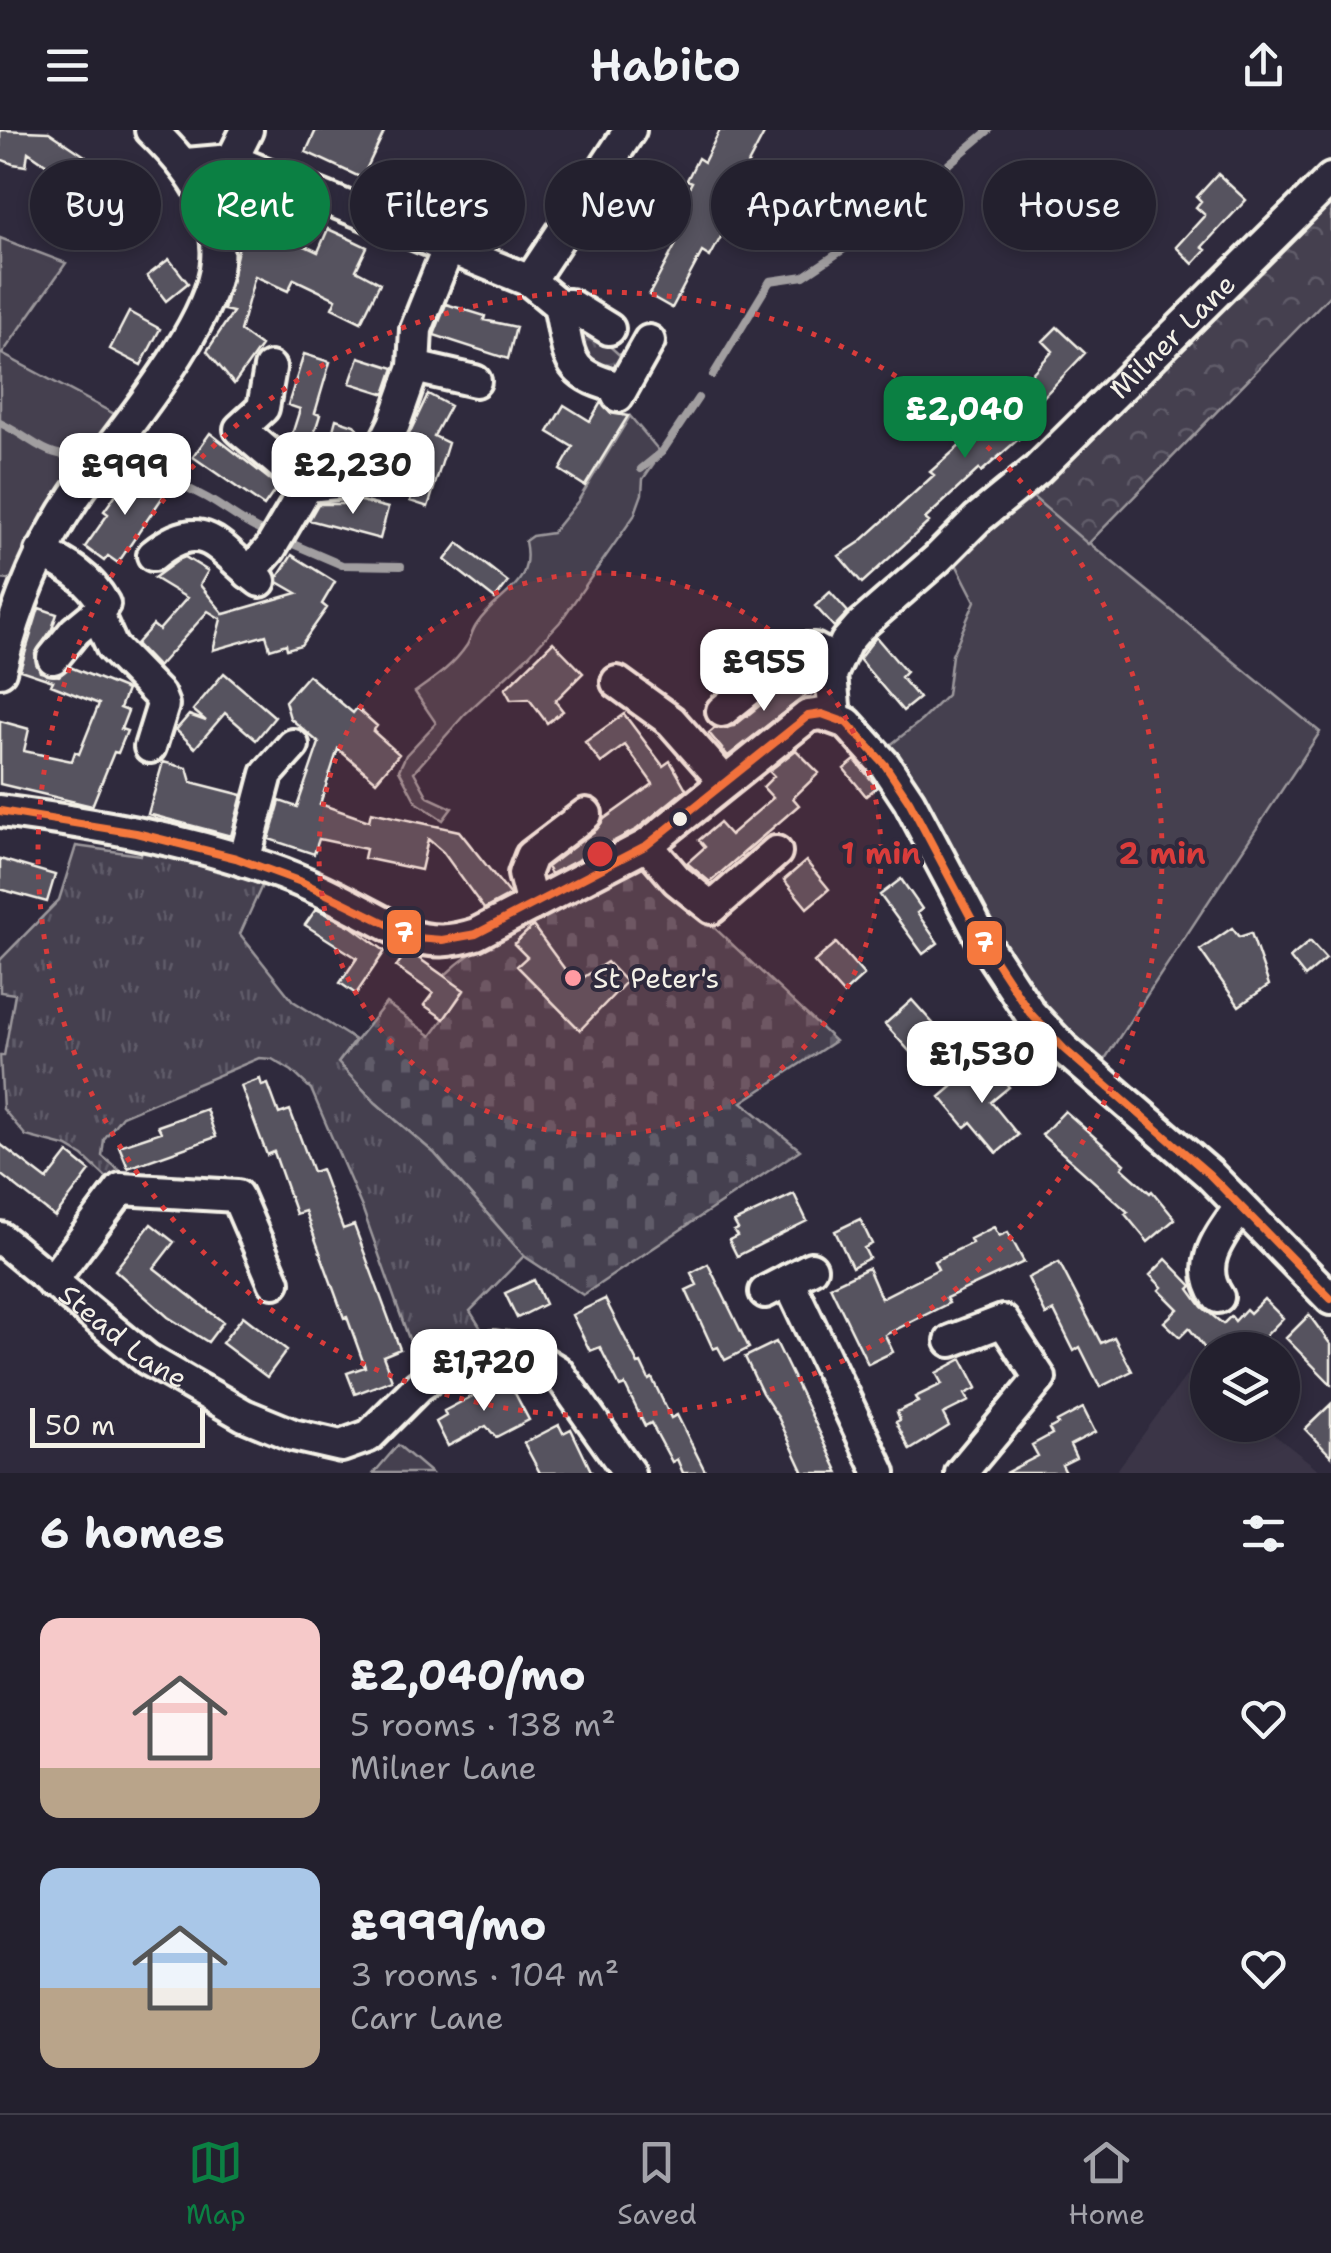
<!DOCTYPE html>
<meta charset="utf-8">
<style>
:root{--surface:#23202e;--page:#2b2836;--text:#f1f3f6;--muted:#a3a3aa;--line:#403e4a;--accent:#0b8043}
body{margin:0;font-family:"Shantell Sans",sans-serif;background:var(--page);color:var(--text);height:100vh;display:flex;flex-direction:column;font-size:38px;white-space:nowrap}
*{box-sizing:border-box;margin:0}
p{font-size:32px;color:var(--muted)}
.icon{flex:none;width:55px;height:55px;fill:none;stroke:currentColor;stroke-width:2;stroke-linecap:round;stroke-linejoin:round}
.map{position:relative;height:1343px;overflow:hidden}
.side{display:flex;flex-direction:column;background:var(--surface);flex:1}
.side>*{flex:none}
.top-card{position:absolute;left:30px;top:30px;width:1272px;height:90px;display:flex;gap:20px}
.buttons{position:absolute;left:1190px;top:1202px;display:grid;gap:20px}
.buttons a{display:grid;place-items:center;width:110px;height:110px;border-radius:50%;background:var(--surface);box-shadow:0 5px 15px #0003,0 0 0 2px var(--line);font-size:50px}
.scale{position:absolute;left:30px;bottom:25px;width:175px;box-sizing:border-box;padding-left:10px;border:5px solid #f4f1e8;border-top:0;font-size:28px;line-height:35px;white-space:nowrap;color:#f4f1e8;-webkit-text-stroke:8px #2f2a3d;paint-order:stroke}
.price{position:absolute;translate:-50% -85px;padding:0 22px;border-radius:20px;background:#fff;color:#222;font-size:32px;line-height:65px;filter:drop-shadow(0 2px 5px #0008)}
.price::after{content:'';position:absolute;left:50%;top:60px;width:30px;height:22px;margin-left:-15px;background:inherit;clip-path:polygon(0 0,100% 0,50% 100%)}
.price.selected{background:var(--accent);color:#fff}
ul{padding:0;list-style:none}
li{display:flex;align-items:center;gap:30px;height:250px;padding:0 40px}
li span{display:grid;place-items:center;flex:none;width:280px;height:200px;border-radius:20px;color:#555}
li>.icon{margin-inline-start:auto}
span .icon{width:120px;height:120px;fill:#fffc;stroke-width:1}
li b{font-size:42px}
h2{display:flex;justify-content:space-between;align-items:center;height:120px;padding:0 40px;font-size:42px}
.chip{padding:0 35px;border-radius:45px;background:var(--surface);box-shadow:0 5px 15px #0003,0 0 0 2px var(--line);font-size:35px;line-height:90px}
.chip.selected{background:var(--accent);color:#fff}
header{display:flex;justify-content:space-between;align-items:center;height:130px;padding:0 40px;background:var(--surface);font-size:45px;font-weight:600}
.menu{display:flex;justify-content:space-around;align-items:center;height:140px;border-top:2px solid var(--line);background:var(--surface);font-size:28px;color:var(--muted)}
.menu a{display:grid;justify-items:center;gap:5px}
.menu .selected{color:var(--accent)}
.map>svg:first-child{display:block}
</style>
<header><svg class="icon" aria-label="menu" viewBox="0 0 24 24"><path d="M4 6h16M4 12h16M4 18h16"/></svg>Habito<svg class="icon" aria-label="share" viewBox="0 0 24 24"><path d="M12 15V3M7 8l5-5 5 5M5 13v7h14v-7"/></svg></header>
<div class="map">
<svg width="1331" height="1343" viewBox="0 0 1331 1343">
<defs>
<pattern id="forest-crowns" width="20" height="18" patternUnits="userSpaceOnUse" patternTransform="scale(2.5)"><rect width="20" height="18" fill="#454050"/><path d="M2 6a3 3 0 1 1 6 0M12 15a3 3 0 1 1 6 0" fill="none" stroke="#605c69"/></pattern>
<pattern id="cemetery-stones" width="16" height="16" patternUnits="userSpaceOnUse" patternTransform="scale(2.5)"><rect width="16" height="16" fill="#454050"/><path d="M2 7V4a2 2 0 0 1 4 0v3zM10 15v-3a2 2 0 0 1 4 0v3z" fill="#605c69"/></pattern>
<pattern id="park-tufts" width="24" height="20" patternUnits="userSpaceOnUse" patternTransform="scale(2.5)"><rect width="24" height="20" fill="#454050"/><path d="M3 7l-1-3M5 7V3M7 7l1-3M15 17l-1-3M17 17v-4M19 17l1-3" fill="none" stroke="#605c69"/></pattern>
</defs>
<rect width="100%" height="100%" fill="#2f2a3d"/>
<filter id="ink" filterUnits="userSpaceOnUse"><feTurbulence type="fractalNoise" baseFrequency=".01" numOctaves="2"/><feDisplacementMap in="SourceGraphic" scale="20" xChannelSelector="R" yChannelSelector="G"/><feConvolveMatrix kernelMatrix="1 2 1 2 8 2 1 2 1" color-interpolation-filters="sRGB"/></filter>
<g filter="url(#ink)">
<path fill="#3b3647" d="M 1191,1239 L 1207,1252 L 1208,1295 L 1262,1295 L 1323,1343 L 1115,1343 Z"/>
<path fill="#454050" stroke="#9c989c" stroke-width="2.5" d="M 0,108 L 66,133 L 2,224 L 120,287 L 19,451 L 0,449 Z
M 630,286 L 661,323 L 643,349 L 642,364 L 634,386 L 560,492 L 528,526 L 465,584 L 414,642 L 428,667 L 452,678 L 443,690 L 416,672 L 399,640 L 406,625 L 436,593 L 415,562 C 435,548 453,536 467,515 C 471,508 472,500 477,494 C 498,462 535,458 525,411 L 532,406 L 552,403 L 578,371 Z
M 1033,367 L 1320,602 L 1101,935 L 1046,878 L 1006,817 L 922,662 L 889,616 L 922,590 L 947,565 L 952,525 L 975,471 L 954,430 Z
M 398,1315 L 431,1343 L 374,1343 Z"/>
<path fill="url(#forest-crowns)" stroke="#9c989c" stroke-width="2.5" d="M 1331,73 L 1331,164 L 1088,414 L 1033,367 Z
M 574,184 L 624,229 L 614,244 L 583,233 Z"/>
<path fill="url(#cemetery-stones)" stroke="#9c989c" stroke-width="2.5" d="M 654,729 L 704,788 L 835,911 L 742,972 L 800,1020 L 583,1165 L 524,1126 L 434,1023 L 376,973 L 338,933 L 386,873 L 431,906 L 464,861 L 444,846 C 503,789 585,772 654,729 Z"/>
<path fill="url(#park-tufts)" stroke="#9c989c" stroke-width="2.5" d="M 76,716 L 141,725 L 144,716 L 264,751 L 240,804 L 293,871 L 355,910 L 338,933 L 376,973 L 434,1023 L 524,1126 L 470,1181 L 487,1208 L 446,1222 L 417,1242 L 413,1220 L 363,1080 L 311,959 L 292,941 L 272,929 L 259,928 L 122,986 L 104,1009 L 102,1026 L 128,1047 L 111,1052 L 83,1026 L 68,1017 L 26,1006 L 3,979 L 0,926 L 4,926 L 15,864 L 0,862 L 0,830 L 59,770 Z"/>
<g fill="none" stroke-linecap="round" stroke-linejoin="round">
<path stroke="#a19ea0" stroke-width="8" d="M 713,245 L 770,151 L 804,146 L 862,107 L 989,0
M 0,293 C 41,313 44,331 94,324
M 135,336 C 160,345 183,355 207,368 C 228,380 245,395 268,404
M 641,339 L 662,322 L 698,268
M 286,411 L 342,435 L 401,436"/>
</g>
<path fill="#56525f" stroke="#f4f1e8" stroke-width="2.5" d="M 0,0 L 49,2 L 85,26 L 69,50 L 28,22 L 26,36 L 13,34 L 0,29 Z
M 316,0 L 385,0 L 362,48 L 306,22 Z
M 720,0 L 766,0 L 747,36 L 752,39 L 720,101 L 723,103 L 710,127 L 702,122 L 672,178 L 649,165 L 676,114 L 663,107 L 692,52 L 687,50 L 698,28 L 704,32 Z
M 1218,44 L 1246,70 L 1202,117 L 1206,120 L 1193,134 L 1176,117 L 1205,85 L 1196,77 L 1201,71 L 1197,67 Z
M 237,52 L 271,68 L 259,95 L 318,122 L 328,99 L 348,108 L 367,117 L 356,140 L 380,153 L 361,192 L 332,178 L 336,169 L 294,149 L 288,161 L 255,146 L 240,201 L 261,216 L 234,254 L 207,221 L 233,182 L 224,180 L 240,111 L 236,115 Z
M 113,53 L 136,102 L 103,118 L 80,69 Z
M 169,129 L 188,153 L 166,171 L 147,146 Z
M 446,174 L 485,186 L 484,190 L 516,197 L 508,229 L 434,205 Z
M 129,182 L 160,199 L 141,235 L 110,219 Z
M 1057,197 L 1085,223 L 1031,280 L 1042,293 L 1026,307 L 1023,305 L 981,342 L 979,339 L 925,389 L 929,392 L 862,453 L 839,426 L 860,412 L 934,345 L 930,342 L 1029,255 L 1025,251 L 1053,221 L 1043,211 Z
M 304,224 L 330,232 L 315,283 L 320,285 L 314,304 L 306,316 L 290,311 L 300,279 L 288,275 Z
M 359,227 L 394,238 L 385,264 L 350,253 Z
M 428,264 L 450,276 L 434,306 L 448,313 L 428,377 L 410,371 L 417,348 L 392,340 Z
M 601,272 L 610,283 L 628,286 L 585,356 L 560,340 L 573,317 L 548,302 L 564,275 L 590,291 Z
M 336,289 L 354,295 L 367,307 L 349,333 L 343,333 L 328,319 Z
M 210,303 L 278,356 L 264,376 L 193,327 Z
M 141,345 L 166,362 L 118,433 L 108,426 L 104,431 L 85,417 L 108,384 L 104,381 L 128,347 L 136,352 Z
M 357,370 L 388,378 L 380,409 L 309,390 L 318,374 L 342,374 L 343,371 Z
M 458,413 L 508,452 L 495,469 L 445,430 Z
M 292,425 L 335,452 L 322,474 L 327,478 L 301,515 L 287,519 L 286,514 L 270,519 L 266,505 L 213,520 L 221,489 L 208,481 L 158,537 L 136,514 L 153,495 L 159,500 L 187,468 L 154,448 L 180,429 L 185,427 L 208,441 L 200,455 L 224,484 L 297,463 L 278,452 L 278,447 Z
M 830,462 L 848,482 L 834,497 L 815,476 Z
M 39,478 L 57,484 L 52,499 L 35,524 L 40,542 L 59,546 L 70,537 L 127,560 L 120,578 L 128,581 L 121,599 L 127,601 L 118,623 L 114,622 L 92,676 L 0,654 L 0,591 L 29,599 L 24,621 L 72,631 L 75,622 L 79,624 L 99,574 L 51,555 L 53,551 L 20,540 Z
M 876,507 L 906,542 L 901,547 L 919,568 L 903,581 L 859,529 Z
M 553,512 L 583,543 L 555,571 L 563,581 L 547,593 L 529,569 L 511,570 L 505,559 Z
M 807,538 L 813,545 L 814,559 L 728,626 L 709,603 L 715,598 L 734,596 Z
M 224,543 L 275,587 L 256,610 L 225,583 L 195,618 L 176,600 L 189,585 L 206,591 L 193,580 Z
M 308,545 L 353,583 L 357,578 L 377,596 L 373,601 L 399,624 L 376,651 L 338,619 L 320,674 L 369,691 L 371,682 L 459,701 L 510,765 L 484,779 L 443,722 L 428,709 L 421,740 L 364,728 L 366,719 L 319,709 L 314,724 L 269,709 L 280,671 L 297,677 L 319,613 L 290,588 L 285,571 Z
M 624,584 L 663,636 L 670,631 L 686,659 L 637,699 L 551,744 L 547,737 L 597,699 L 604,689 L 653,654 L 625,615 L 601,633 L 585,612 Z
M 796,620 L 819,643 L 793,668 L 799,675 L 710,752 L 687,733 L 705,717 L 699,710 L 719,693 L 730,705 L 773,668 L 763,657 L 774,646 L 769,641 Z
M 855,630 L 877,657 L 866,666 L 844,639 Z
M 163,632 L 187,638 L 191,652 L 242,665 L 231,706 L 148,684 Z
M 0,729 L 55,745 L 47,772 L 0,759 Z
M 806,731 L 829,759 L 807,778 L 784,750 Z
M 901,749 L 922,779 L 917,783 L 938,813 L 923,824 L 880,765 Z
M 316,779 L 352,797 L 385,821 L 356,864 L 340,853 L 357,828 L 305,795 Z
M 533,796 L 575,853 L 607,832 L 626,852 L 580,900 L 517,836 L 527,827 L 514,814 Z
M 1232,798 L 1239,807 L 1251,803 L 1269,855 L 1239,876 L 1200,820 Z
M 1310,811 L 1326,829 L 1305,847 L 1290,828 Z
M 836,813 L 864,845 L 843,864 L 814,832 Z
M 405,824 L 417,827 L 464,860 L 444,889 L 424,875 L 433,863 L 396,837 Z
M 912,870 L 947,909 L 920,933 L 885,894 Z
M 989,933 L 1009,957 L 991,972 L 1018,1005 L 997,1023 L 971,992 L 965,997 L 940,967 L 960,950 L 963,954 Z
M 260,949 L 262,956 L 268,954 L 279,984 L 290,980 L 313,1042 L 321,1039 L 343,1099 L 354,1095 L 400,1219 L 383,1226 L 392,1250 L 355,1264 L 347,1243 L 365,1237 L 347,1187 L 344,1188 L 305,1081 L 296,1084 L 274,1022 L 267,1025 L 241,956 Z
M 206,979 L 216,1007 L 128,1038 L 119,1016 L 161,1002 L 158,996 Z
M 1065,981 L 1125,1034 L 1122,1038 L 1150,1063 L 1152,1061 L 1175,1089 L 1148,1112 L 1125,1084 L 1128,1082 L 1042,1005 Z
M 0,1014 L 47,1050 L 68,1023 L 90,1041 L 55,1087 L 0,1044 Z
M 794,1064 L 807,1091 L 737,1126 L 729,1110 L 737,1106 L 734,1101 L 738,1099 L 734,1092 Z
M 860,1089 L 872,1114 L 864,1118 L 869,1128 L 852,1137 L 835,1101 Z
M 151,1094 L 174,1112 L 154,1138 L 223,1192 L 208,1212 L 168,1187 L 115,1140 Z
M 994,1097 L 999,1106 L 1008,1102 L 1024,1132 L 946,1168 L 949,1173 L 885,1205 L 893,1222 L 868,1234 L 830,1156 L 868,1138 L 881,1168 L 938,1139 L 934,1131 L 972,1113 L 970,1109 Z
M 1166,1129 L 1192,1156 L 1189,1159 L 1202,1177 L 1223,1194 L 1231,1186 L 1235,1191 L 1246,1179 L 1250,1183 L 1264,1169 L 1283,1188 L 1252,1220 L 1231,1220 L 1223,1212 L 1206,1220 L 1189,1198 L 1180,1207 L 1164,1192 L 1178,1179 L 1159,1160 L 1162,1157 L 1150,1145 Z
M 1059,1132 L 1101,1213 L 1114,1207 L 1132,1241 L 1100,1257 L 1080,1217 L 1074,1221 L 1054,1181 L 1046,1185 L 1028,1148 Z
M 708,1134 L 749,1218 L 725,1230 L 718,1217 L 713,1219 L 686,1160 L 697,1155 L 691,1143 Z
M 534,1150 L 545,1174 L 517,1188 L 505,1163 Z
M 605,1169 L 638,1234 L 641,1233 L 649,1250 L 652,1248 L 671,1288 L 677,1285 L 706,1343 L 683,1343 L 677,1329 L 672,1332 L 651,1293 L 645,1296 L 625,1255 L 620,1257 L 600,1217 L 590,1221 L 572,1185 Z
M 1309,1185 L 1331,1215 L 1331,1254 L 1286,1208 Z
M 243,1186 L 287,1220 L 267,1247 L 222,1213 Z
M 776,1212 L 807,1276 L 839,1343 L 804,1343 L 778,1287 L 762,1263 L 745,1227 Z
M 962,1229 L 977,1258 L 965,1264 L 969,1271 L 943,1284 L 949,1296 L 910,1320 L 896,1292 L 900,1290 L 897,1282 L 918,1272 L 915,1267 L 942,1254 L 936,1243 Z
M 507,1248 L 529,1290 L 496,1307 L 486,1296 L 448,1316 L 436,1292 L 446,1286 L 444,1281 Z
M 1331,1274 L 1331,1326 L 1305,1299 Z
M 1083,1278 L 1095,1302 L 1070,1315 L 1076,1328 L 1062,1335 L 1066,1343 L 1005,1343 L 1038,1326 L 1032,1315 L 1052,1304 L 1049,1299 L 1058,1294 L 1057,1292 Z
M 559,1295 L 563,1303 L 571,1299 L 592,1343 L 540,1343 L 524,1313 Z"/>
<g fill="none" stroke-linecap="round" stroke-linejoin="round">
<defs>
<g id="minor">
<path d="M 232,30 L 247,0"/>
<path d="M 186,34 L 232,30 L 530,151 L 559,175 C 571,228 562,244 622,258"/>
<path d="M 530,151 L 630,0"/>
<path d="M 559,175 L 570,175 L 609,199"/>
<path d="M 414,237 L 475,251"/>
<path d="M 270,238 L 263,278 L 240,299 L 307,356"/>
<path d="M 618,266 L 649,211"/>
<path d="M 41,422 C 67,435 89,447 104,474 L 97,483"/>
<path d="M 153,425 C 205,383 218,419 260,451"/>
<path d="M 249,443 L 270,419 L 307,356 L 366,350 L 394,294 L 414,237 L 416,199 L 448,119"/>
<path d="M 53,528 L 75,501 L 97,483 L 112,517 L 159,565 L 163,575 L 150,617"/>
<path d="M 0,541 C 15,479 39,419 75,366 C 115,309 212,198 217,132 C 222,77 187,35 151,0"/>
<path d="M 617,552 L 671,591 L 724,651"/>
<path d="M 722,581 L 800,519 L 814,519 L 836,531"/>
<path id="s1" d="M 835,586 L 831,545 L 846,512 L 859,497 L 937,429 L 977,389 L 1037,340 L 1331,49"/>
<path d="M 0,681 C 91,693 182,708 269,739 C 317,755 362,782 407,805 C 433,813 451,812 476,804 L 647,715 L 808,586 L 822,584 L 847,593 L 885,635 L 909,671 L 986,816 L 1030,883 L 1064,919 L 1209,1044 L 1331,1169"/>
<path d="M 647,715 L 677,750 L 712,778 L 776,722"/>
<path d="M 244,731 L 267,644 L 293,615"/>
<path d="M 532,775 L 524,744 L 531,726 L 586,684"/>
<path id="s2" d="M 0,1108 L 147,1229 L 244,1285 L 293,1305 L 341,1316 L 369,1306 L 419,1256 L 439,1242 L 493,1217 L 524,1221 L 557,1241 L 629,1343"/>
<path d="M 788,1150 L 880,1343"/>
<path d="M 51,1152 L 121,1059 L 237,1066 L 274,1152"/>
<path d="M 765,1162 L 811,1138"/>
<path d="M 1218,1167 C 1195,1134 1221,1105 1240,1077"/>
<path d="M 951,1211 L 1003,1191 L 1040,1248 L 961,1343"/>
</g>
</defs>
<use href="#minor" stroke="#f4f1e8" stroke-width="38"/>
<use href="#minor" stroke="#2f2a3d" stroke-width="30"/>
<defs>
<path id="bus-1" d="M 0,681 L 136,703 L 236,728 L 304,753 L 416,808 L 442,810 L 476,804 L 647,715 L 808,586 L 822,584 L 847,593 L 885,635 L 909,671 L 986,816 L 1030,883 L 1064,919 L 1209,1044 L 1331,1169"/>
</defs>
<use href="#bus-1" stroke="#2f2a3d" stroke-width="15"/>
<use href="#bus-1" stroke="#f6793e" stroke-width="8"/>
</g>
</g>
<circle cx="600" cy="724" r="281" fill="#d93c3b" fill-opacity=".12"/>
<g fill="none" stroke="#d93c3b" stroke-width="5" stroke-dasharray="5 10">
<circle cx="600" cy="724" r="281"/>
<circle cx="600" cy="724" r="562"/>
</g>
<circle fill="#f4f1e8" stroke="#2f2a3d" stroke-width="4" cx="680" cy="689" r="9"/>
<circle fill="#ff9aa2" stroke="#2f2a3d" stroke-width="4" cx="573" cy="848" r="10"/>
<g text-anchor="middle" stroke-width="8" stroke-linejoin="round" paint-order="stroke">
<g font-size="28" fill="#f4f1e8" stroke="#2f2a3d">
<text dy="10" stroke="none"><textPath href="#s1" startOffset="525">Milner Lane</textPath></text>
<text dy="10" stroke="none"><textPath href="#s2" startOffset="158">Stead Lane</textPath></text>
</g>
<g font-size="28" fill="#f4f1e8" stroke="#2f2a3d" text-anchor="start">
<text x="593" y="858">St Peter's</text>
</g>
</g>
<circle cx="600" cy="724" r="15" fill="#d93c3b" stroke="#2f2a3d" stroke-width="5"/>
<g font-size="30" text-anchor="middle" font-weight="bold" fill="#d93c3b" stroke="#2f2a3d" stroke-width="8" stroke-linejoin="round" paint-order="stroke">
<text x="881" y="734">1 min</text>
<text x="1162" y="734">2 min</text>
</g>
<g stroke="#2f2a3d" stroke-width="4">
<rect x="385" y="778" width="38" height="48" rx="10" fill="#f6793e"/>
<rect x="965" y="789" width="39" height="48" rx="10" fill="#f6793e"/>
</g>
<g font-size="28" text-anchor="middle" font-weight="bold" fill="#fff">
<text x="404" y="812">7</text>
<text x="984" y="822">7</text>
</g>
</svg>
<div class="buttons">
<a><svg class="icon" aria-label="layers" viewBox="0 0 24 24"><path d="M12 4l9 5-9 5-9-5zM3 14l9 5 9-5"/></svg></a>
</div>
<div class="scale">50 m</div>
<b class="price selected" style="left:965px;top:331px">£2,040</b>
<b class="price" style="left:353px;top:387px">£2,230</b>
<b class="price" style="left:125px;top:388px">£999</b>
<b class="price" style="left:764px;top:584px">£955</b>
<b class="price" style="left:982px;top:976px">£1,530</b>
<b class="price" style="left:484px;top:1284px">£1,720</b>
<div class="top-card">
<a class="chip">Buy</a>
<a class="chip selected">Rent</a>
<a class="chip">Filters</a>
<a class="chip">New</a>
<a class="chip">Apartment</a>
<a class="chip">House</a>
</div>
</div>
<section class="side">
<h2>6 homes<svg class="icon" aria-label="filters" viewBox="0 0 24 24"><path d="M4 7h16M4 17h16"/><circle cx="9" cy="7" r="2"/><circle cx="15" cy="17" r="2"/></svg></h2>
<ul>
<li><span style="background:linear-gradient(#f6c9c9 75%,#b9a48a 0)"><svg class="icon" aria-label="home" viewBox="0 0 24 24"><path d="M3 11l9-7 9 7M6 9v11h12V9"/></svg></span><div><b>£2,040/mo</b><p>5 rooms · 138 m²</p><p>Milner Lane</p></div><svg class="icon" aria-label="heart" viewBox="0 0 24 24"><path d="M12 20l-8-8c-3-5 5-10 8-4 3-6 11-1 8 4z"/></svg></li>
<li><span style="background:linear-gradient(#a9c7e8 60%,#b9a48a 0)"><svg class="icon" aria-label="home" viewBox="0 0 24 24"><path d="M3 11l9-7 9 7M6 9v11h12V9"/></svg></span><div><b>£999/mo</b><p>3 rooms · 104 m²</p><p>Carr Lane</p></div><svg class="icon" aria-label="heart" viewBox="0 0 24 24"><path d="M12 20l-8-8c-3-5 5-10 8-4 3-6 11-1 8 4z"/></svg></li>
</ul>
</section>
<nav class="menu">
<a class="selected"><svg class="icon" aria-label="map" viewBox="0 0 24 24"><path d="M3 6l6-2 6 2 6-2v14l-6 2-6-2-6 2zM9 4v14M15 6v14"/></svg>Map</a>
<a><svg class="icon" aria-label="saved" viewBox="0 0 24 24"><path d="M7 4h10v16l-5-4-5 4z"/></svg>Saved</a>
<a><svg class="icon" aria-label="home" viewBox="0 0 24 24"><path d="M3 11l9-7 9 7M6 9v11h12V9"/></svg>Home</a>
</nav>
